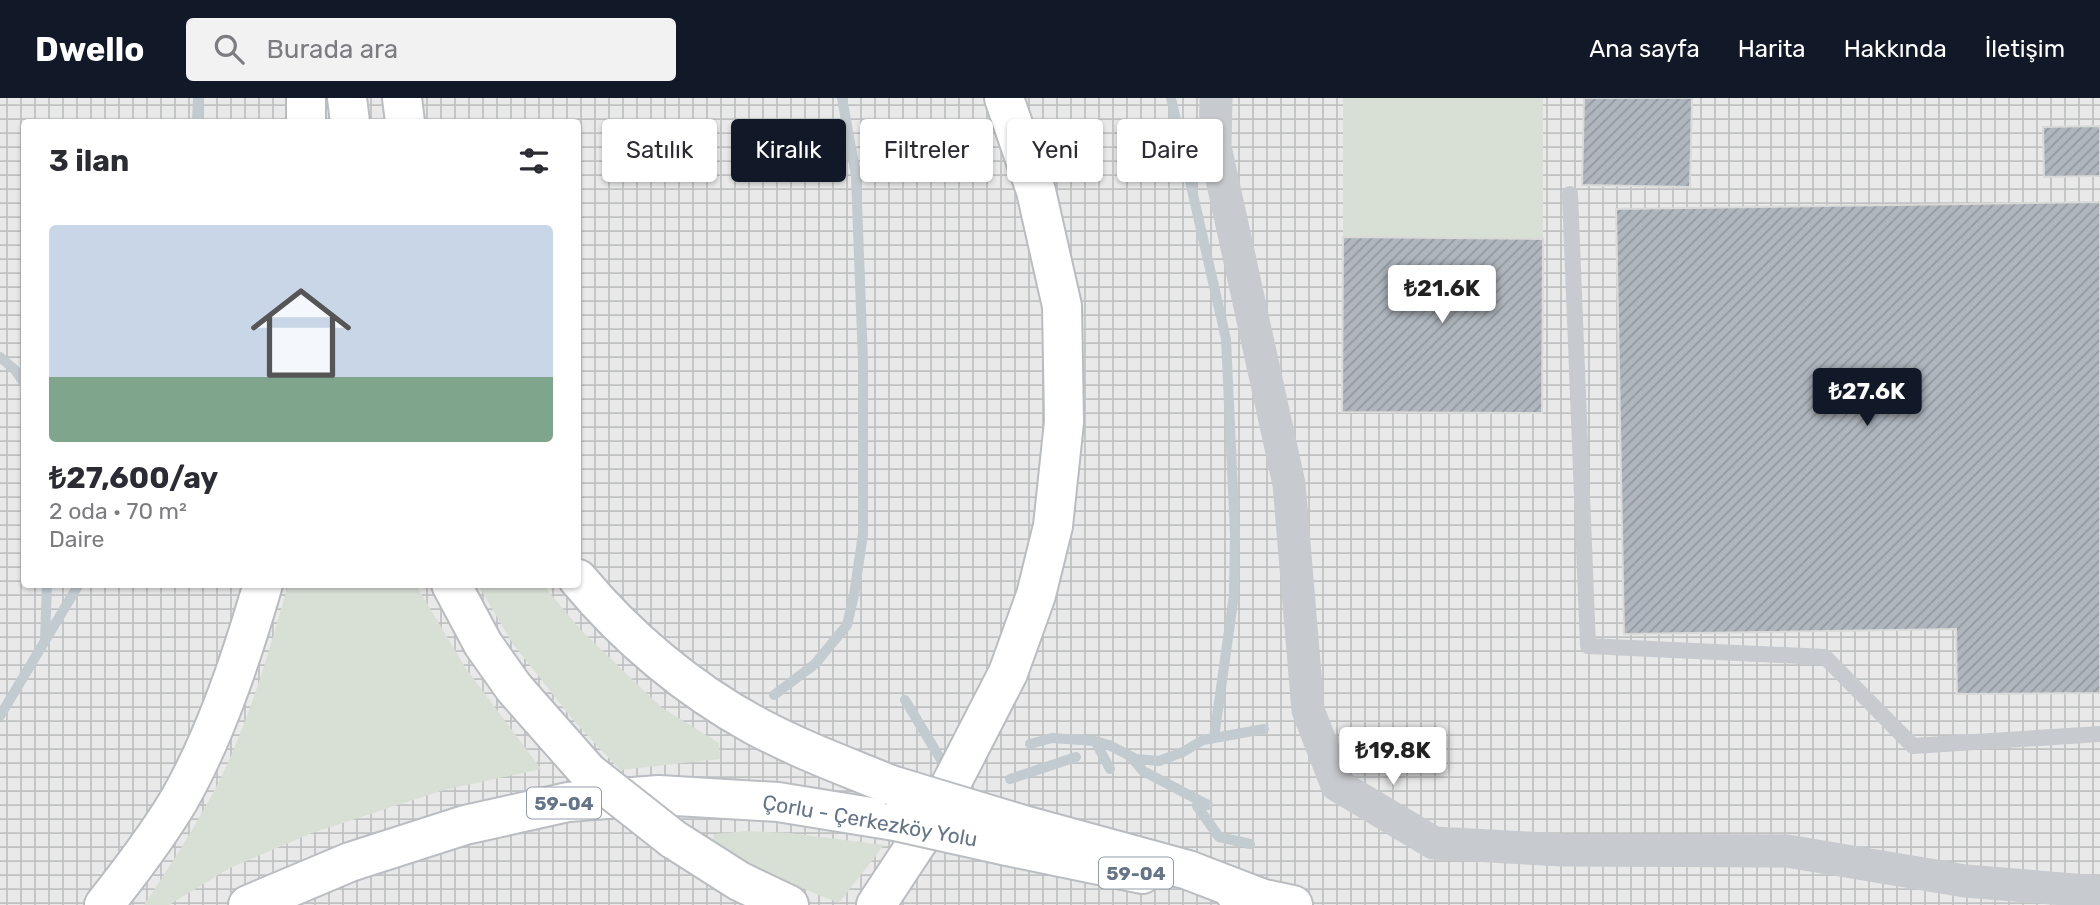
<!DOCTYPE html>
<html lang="tr">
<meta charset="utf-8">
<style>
:root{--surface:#fff;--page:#f2f2f3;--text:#2b2b33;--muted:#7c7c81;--line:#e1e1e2;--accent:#111827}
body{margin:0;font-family:Rubik,sans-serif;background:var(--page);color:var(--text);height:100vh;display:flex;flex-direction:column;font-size:26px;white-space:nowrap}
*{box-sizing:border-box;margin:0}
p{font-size:23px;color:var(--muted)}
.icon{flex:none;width:38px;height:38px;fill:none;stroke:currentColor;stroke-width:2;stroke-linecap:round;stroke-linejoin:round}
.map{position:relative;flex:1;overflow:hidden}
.sheet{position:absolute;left:21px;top:21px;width:560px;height:469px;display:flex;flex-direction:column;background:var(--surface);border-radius:7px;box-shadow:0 2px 5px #0004}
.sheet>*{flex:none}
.banner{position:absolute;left:602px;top:21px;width:665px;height:63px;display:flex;gap:14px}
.price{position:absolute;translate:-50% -60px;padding:0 16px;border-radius:7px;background:#fff;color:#222;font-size:23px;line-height:46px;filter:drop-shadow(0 2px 4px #0008)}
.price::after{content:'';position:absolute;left:50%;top:42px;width:21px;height:16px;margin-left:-10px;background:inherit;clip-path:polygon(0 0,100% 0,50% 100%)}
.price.selected{background:var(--accent);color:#fff}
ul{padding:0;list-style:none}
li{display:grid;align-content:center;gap:14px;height:371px;padding:0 28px}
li+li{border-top:2px solid var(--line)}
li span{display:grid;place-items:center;height:217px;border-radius:7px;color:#555}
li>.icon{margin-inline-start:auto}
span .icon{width:126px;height:126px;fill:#fffc;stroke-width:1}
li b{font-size:30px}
h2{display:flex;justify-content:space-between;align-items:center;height:84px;padding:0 28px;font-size:30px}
.chip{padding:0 24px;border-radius:7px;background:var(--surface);box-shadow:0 2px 5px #0004;font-size:24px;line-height:63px}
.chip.selected{background:var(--accent);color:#fff}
header{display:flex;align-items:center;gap:42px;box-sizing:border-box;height:98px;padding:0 35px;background:var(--accent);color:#fff}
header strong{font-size:33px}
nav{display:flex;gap:38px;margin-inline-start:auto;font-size:24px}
.search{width:490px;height:63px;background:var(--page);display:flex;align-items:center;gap:18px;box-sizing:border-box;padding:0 24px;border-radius:7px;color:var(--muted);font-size:26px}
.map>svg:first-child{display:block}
</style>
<header>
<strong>Dwello</strong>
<div class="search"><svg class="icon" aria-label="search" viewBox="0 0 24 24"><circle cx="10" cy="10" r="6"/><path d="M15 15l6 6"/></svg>Burada ara</div>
<nav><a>Ana sayfa</a><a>Harita</a><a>Hakkında</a><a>İletişim</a></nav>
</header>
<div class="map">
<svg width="2100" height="807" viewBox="0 0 2100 807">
<defs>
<pattern id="industrial-grid" width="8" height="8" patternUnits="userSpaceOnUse" patternTransform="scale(1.75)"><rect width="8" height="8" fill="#e8e9e8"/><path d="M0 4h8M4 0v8" fill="none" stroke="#c0c1c2"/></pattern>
<pattern id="building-hatch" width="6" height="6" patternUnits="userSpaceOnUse" patternTransform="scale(1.75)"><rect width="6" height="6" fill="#afb6bd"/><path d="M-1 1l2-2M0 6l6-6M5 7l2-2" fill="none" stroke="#92999f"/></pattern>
</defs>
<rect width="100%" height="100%" fill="#f7f8f5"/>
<path fill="url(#industrial-grid)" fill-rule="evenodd" d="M 0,0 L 2100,0 L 2100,807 L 0,807 ZM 24,24 L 578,24 L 578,486 L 24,486 Z"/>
<path fill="#d8e0d5" d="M 1343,0 L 1543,0 L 1543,141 L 1343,139 Z
M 288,487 L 416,487 L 465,569 L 541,671 L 444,692 L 312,735 L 230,770 L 169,807 L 144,807 C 169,770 193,732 214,693 C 247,631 269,554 288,487 Z
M 478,487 L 543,487 L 580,531 L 661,609 L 719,645 L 720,661 L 620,672 L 574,623 L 513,546 Z
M 749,733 L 790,735 L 884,747 L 839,805 L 777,780 L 712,745 L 714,736 Z"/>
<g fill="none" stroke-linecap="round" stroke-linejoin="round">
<path stroke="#c2cbd0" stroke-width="10" d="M 1171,0 L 1226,241 L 1235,436 L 1234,497 L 1214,640
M 197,24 L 198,0
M 0,259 L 15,272 L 24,285
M 45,542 L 47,486
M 774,597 L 815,566 L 847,527 L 854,497 L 863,436 L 863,264 L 856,77 L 842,0
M 905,602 L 943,665
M 0,618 L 79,486
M 1095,643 L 1109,647 L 1136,661 L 1159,663 L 1183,654 L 1203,642 L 1264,631
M 1030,646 L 1052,640 L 1095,643 L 1110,671
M 1132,660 L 1143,673 L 1208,707
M 1010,681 L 1076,659
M 1197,701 L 1197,708 L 1219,739 L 1250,746"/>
</g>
<path fill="url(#building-hatch)" stroke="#d9d9d7" stroke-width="2" d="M 1584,0 L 1692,0 L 1690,89 L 1582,87 Z
M 2100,28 L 2100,78 L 2044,79 L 2043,29 Z
M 2100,104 L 2100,595 L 1957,596 L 1956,531 L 1624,536 L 1616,111 Z
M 1343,139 L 1543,141 L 1542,315 L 1342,314 Z"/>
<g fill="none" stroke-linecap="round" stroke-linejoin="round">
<defs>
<path id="primary" d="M 1007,748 L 1142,776
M 1235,795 L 1293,807
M 248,807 L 350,764 L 465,727 L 568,704 L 659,697 L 778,704 L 895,723"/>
<path id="motorway" d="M 306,0 L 306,24
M 347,0 L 350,24
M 402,0 L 405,24
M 578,481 C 626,539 688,591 754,627 C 798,651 845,668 891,687
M 451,486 L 483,546 L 514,590 L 588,674
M 1020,726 L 1188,772 L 1266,802
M 673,741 L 739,783 L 789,807
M 104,807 C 131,773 157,739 179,702 C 216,637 242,558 263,486
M 876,807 L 934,719 L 1008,575 L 1036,497 L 1053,428 L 1064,324 L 1062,208 L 1036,93 L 1004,0"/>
</defs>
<use href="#primary" stroke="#babdc2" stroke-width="42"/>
<use href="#motorway" stroke="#b9bcc0" stroke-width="42"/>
<path stroke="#c7cace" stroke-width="16" d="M 1570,96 L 1588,548 L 1825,559 L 1913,648 L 2100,636"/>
<path stroke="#c7cace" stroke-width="33" d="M 1216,0 L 1215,49 L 1289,386 L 1308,612 L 1337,687 L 1434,745 L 1563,752 L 1787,753 L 1965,783 L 2100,794"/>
<use href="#primary" stroke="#fff" stroke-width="38"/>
<use href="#motorway" stroke="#fff" stroke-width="38"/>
<defs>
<path id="primary-bridge" d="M 895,723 L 1007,748"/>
<path id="motorway-bridge" d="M 588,674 L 673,741
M 891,687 L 1020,726"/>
</defs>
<use href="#primary-bridge" stroke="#babdc2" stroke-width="42" stroke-linecap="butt"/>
<use href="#motorway-bridge" stroke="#b9bcc0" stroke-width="42" stroke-linecap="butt"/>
<use href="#primary-bridge" stroke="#fff" stroke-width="38"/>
<use href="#motorway-bridge" stroke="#fff" stroke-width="38"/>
</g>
<g text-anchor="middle" stroke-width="7" stroke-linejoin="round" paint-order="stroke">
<g fill="#fff" stroke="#939eab" stroke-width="2">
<rect x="527" y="689.5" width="74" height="31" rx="5"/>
<rect x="1099" y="759.5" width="74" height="31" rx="5"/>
</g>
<g font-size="19" font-weight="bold" fill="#657487">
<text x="564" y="712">59-04</text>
<text x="1136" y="782">59-04</text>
</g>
<g font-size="21" fill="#657487" stroke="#fff">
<text transform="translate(870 723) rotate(10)" y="7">Çorlu - Çerkezköy Yolu</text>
</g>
</g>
</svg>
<b class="price" style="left:1442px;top:227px">₺21.6K</b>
<b class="price selected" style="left:1867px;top:330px">₺27.6K</b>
<b class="price" style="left:1393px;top:689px">₺19.8K</b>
<div class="banner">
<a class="chip">Satılık</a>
<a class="chip selected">Kiralık</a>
<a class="chip">Filtreler</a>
<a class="chip">Yeni</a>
<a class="chip">Daire</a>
</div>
<section class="sheet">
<h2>3 ilan<svg class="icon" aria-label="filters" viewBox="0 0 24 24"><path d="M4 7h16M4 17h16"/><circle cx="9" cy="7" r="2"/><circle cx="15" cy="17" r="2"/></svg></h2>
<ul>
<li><span style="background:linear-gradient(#c9d6e8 70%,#7fa58c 0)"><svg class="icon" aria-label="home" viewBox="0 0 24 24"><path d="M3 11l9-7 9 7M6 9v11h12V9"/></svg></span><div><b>₺27,600/ay</b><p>2 oda · 70 m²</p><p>Daire</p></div></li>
</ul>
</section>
</div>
